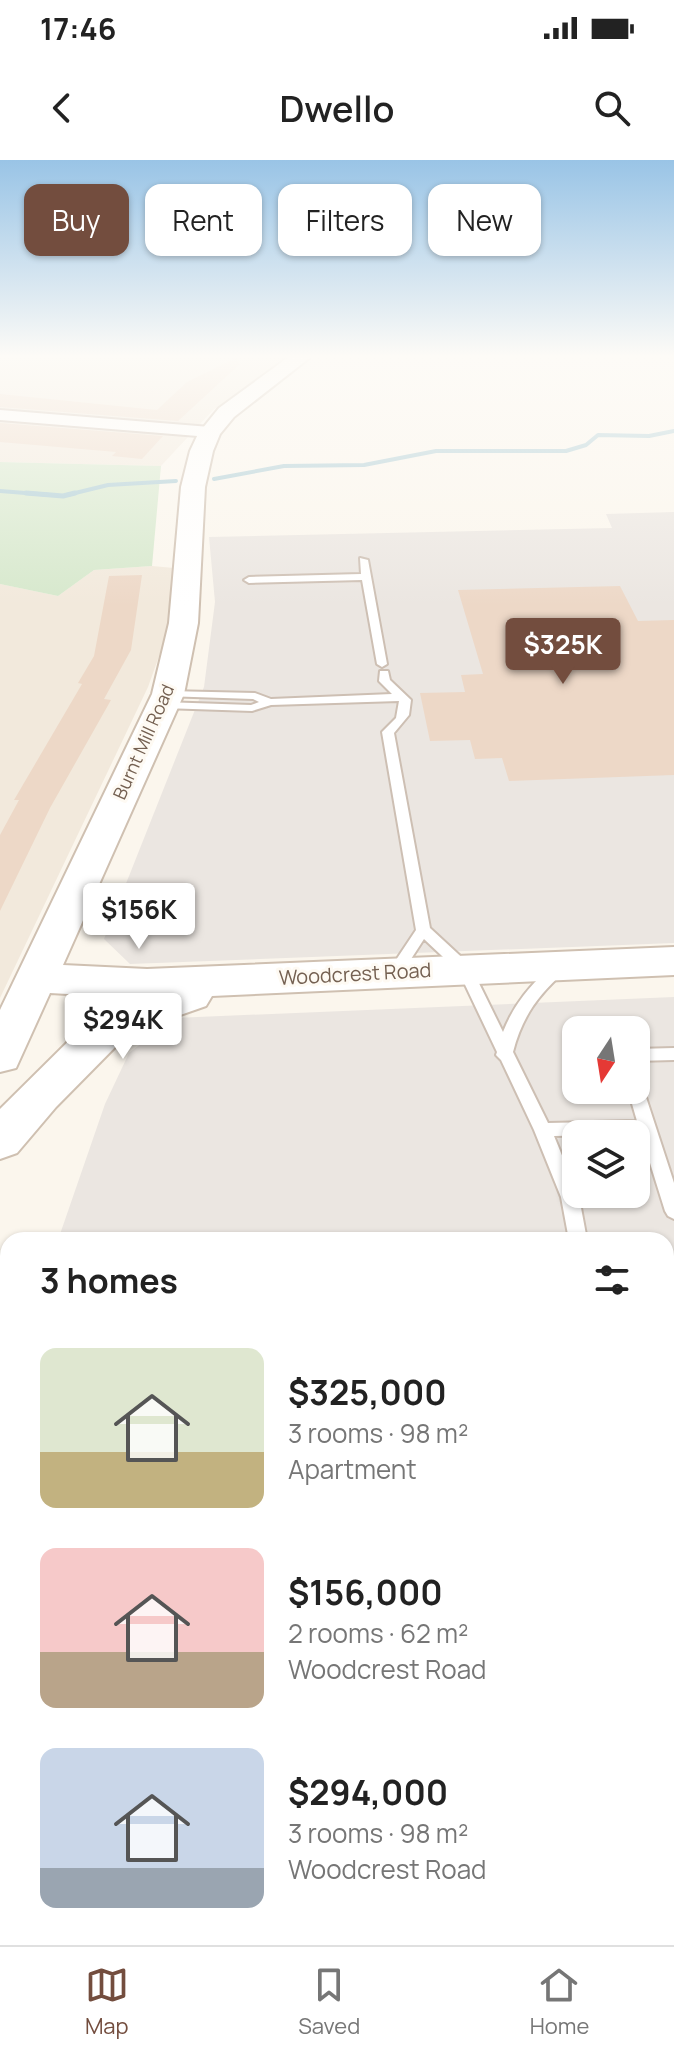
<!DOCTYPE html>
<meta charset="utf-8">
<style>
:root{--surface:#fff;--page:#f6f6f6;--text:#222;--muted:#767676;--line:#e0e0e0;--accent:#734d3e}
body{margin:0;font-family:Manrope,sans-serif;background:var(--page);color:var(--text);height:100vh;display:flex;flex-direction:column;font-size:30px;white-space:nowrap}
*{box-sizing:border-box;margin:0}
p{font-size:26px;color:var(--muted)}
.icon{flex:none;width:44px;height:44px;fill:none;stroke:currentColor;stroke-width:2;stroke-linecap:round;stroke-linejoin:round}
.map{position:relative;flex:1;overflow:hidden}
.sheet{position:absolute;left:0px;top:1072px;width:674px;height:714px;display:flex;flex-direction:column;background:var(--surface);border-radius:24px 24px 0 0;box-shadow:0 2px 6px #0004}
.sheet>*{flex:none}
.hud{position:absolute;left:24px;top:24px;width:626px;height:72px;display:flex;gap:16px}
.needle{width:52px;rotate:192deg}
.controls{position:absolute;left:562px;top:856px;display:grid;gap:16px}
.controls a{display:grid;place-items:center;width:88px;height:88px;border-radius:16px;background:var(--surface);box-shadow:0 2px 6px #0004;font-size:40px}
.price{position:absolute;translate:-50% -68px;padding:0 18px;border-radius:8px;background:#fff;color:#222;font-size:26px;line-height:52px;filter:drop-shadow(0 2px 4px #0008)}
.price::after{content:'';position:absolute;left:50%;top:48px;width:24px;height:18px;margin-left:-12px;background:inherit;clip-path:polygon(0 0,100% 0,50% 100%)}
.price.on{background:var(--accent);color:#fff}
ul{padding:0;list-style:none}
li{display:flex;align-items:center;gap:24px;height:200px;padding:0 40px}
li span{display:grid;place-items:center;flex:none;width:224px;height:160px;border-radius:16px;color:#555}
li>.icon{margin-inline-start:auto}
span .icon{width:96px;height:96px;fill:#fffc;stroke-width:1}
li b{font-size:34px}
h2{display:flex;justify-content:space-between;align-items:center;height:96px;padding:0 40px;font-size:34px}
.pill{padding:0 28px;border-radius:16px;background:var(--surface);box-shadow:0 2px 6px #0004;font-size:28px;line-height:72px}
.pill.on{background:var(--accent);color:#fff}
.status{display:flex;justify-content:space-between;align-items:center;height:56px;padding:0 40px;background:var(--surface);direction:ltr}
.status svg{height:22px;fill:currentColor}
header{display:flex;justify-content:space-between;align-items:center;height:104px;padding:0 40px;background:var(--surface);font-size:36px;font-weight:600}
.tab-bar{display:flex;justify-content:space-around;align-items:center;height:112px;border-top:2px solid var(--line);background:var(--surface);font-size:22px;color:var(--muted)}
.tab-bar a{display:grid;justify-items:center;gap:4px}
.tab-bar .on{color:var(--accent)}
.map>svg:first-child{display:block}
</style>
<div class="status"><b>17:46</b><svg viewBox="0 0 49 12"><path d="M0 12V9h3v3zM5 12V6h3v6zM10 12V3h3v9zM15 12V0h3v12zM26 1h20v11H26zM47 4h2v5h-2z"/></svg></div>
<header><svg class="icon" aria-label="back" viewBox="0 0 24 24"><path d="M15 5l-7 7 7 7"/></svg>Dwello<svg class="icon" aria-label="search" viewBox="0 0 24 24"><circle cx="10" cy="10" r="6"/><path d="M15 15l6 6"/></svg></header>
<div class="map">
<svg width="674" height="1785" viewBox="0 0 674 1785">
<rect width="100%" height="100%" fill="#fbf6ed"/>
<path fill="#f2e9dc" d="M 0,196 L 291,196 L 213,250 L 161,306 L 0,302 Z
M 152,406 L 174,408 L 175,426 L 163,485 L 148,527 L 0,838 L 0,424 L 58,436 L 94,410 Z"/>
<path fill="#ebe6e1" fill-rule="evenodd" d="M 674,352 L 674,783 L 130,804 L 104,779 L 204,527 L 215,442 L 209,377 L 612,368 L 606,354 Z
M 674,837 L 674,1785 L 0,1785 L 0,1329 L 8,1305 L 8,1778 L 666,1778 L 666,1080 L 58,1080 L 105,944 L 129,893 L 174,858 ZM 576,870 L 636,870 L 636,930 L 576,930 ZM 576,974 L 636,974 L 636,1034 L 576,1034 Z"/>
<path fill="#d6e8cc" d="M 0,302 L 161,306 L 152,406 L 94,410 L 58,436 L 0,424 Z"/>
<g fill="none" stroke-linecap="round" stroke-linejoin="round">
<path stroke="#aacbd4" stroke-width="4" d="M 214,319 L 284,306 L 364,305 L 436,291 L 566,291 L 586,285 L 598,275 L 649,276 L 674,271
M 0,331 L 51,335
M 67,335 L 108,325 L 176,321"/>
<path stroke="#aacbd4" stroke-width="5" d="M 26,333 L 63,336 L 75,333"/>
</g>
<path fill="#edd8c7" d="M 236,198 L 240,204 L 178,261 L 0,247 L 0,234 L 157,250 L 187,222 Z
M 0,263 L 163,276 L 142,299 L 112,296 L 116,292 L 0,282 Z
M 142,415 L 131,490 L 104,539 L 111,540 L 50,648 L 0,751 L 0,675 L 19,640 L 14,640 L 82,524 L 78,523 L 94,496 L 109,416 Z
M 620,426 L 638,461 L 674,460 L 674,615 L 509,621 L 502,598 L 475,599 L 470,580 L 430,581 L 420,533 L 465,532 L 461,515 L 483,514 L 458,430 Z"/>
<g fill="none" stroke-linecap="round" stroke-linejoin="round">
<defs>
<path id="lane" d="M 360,398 L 368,400 L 387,504 L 382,507 L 377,504 L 362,420 L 249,423 L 244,420 L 249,417 L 361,414 Z
M 380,511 L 388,511 L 390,520 L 411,540 L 409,555 L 394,573 L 430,768 L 470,805 L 503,872 C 514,844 531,824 554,804 L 564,804 L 566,808 L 564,812 C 538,835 522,857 513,892 L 548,963 L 637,961 L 628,930 L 636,930 L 636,923 L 642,925 L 674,1023 L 674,1059 L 668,1056 L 665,1051 L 641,974 L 554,976 L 579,1037 L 587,1080 L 569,1080 L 561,1037 L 534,970 L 501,900 L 496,895 L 497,892 L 459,812 L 424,779 L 400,816 L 395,817 L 388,812 L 416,770 L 382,572 L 396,558 L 399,541 L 271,545 L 252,551 L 163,548 L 157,545 L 163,542 L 251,545 L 259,542 L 253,539 L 164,536 L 162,534 L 168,531 L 255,533 L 271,539 L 392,534 L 379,521 Z
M 674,888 L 674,900 L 636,901 L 636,889 Z
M 666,1183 L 674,1183 L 674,1201 L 666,1201 Z
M 8,1416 L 8,1451 L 0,1455 L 0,1419 Z
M 666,1557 L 674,1560 L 674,1626 L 666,1622 Z"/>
<path id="street" d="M 0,250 L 210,267 L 218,272 L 210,277 L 0,260 Z"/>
<path id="secondary" d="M 290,196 L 312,196 L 234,257 L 220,274 L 213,291 L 205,327 L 198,463 L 184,534 L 63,805 L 147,809 L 674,787 L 674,815 L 212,836 L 206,846 L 129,873 L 56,947 L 17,993 L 0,999 L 0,949 L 99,851 L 137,838 L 50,833 L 16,908 L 0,912 L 0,850 L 152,534 L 169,463 L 181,327 L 190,291 L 198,274 L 219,248 Z"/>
</defs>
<use href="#lane" stroke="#cdbfb3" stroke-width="4"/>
<use href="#street" stroke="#cdbfb3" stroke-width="4"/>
<use href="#secondary" stroke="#cfc0b1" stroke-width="4"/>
<use href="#lane" fill="#fff" fill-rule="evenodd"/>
<use href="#street" fill="#fff" fill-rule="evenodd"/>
<use href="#secondary" fill="#fff" fill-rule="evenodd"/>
</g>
<linearGradient id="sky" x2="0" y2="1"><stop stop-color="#99c4e6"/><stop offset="0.44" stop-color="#fdfbf7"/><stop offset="1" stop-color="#fdfbf7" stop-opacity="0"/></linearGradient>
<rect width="674" height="446" fill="url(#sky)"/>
<g text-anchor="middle" stroke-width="6" stroke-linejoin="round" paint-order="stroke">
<g font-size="18" fill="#746051" stroke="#fefaf3">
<text transform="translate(144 582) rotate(-66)" y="6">Burnt Mill Road</text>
</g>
<g font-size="20" fill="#746051" stroke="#fefaf3">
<text transform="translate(355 814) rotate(-3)" y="7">Woodcrest Road</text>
</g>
</g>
</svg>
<div class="controls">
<a><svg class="needle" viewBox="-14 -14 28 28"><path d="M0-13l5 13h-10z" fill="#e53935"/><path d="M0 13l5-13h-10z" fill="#767676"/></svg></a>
<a><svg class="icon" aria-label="layers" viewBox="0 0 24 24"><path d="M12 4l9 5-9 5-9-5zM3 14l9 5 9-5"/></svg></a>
</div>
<b class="price on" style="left:563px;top:526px">$325K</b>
<b class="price" style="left:139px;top:791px">$156K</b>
<b class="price" style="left:123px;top:901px">$294K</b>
<div class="hud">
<a class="pill on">Buy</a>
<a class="pill">Rent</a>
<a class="pill">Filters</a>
<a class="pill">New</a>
</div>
<section class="sheet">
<h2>3 homes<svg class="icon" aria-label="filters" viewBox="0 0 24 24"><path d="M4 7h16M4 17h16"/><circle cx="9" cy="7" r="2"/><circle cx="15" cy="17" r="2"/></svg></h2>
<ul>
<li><span style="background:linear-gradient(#dfe7d0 65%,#c2b280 0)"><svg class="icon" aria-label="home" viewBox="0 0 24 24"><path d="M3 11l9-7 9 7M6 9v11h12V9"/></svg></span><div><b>$325,000</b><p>3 rooms · 98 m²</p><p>Apartment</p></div></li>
<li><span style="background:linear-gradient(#f6c9c9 65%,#b9a48a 0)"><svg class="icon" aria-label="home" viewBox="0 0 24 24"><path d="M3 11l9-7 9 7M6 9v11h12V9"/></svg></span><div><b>$156,000</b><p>2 rooms · 62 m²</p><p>Woodcrest Road</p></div></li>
<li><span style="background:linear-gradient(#c9d6e8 75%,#9aa5b1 0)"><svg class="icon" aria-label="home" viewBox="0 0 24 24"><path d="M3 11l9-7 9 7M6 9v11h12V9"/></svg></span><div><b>$294,000</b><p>3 rooms · 98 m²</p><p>Woodcrest Road</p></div></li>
</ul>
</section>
</div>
<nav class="tab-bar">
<a class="on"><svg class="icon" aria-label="map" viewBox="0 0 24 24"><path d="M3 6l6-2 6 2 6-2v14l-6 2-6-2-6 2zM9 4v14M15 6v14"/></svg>Map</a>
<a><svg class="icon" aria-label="saved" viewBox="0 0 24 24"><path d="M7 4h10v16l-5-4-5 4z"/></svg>Saved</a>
<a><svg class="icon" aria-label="home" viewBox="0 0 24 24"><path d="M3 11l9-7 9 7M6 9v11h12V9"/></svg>Home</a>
</nav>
